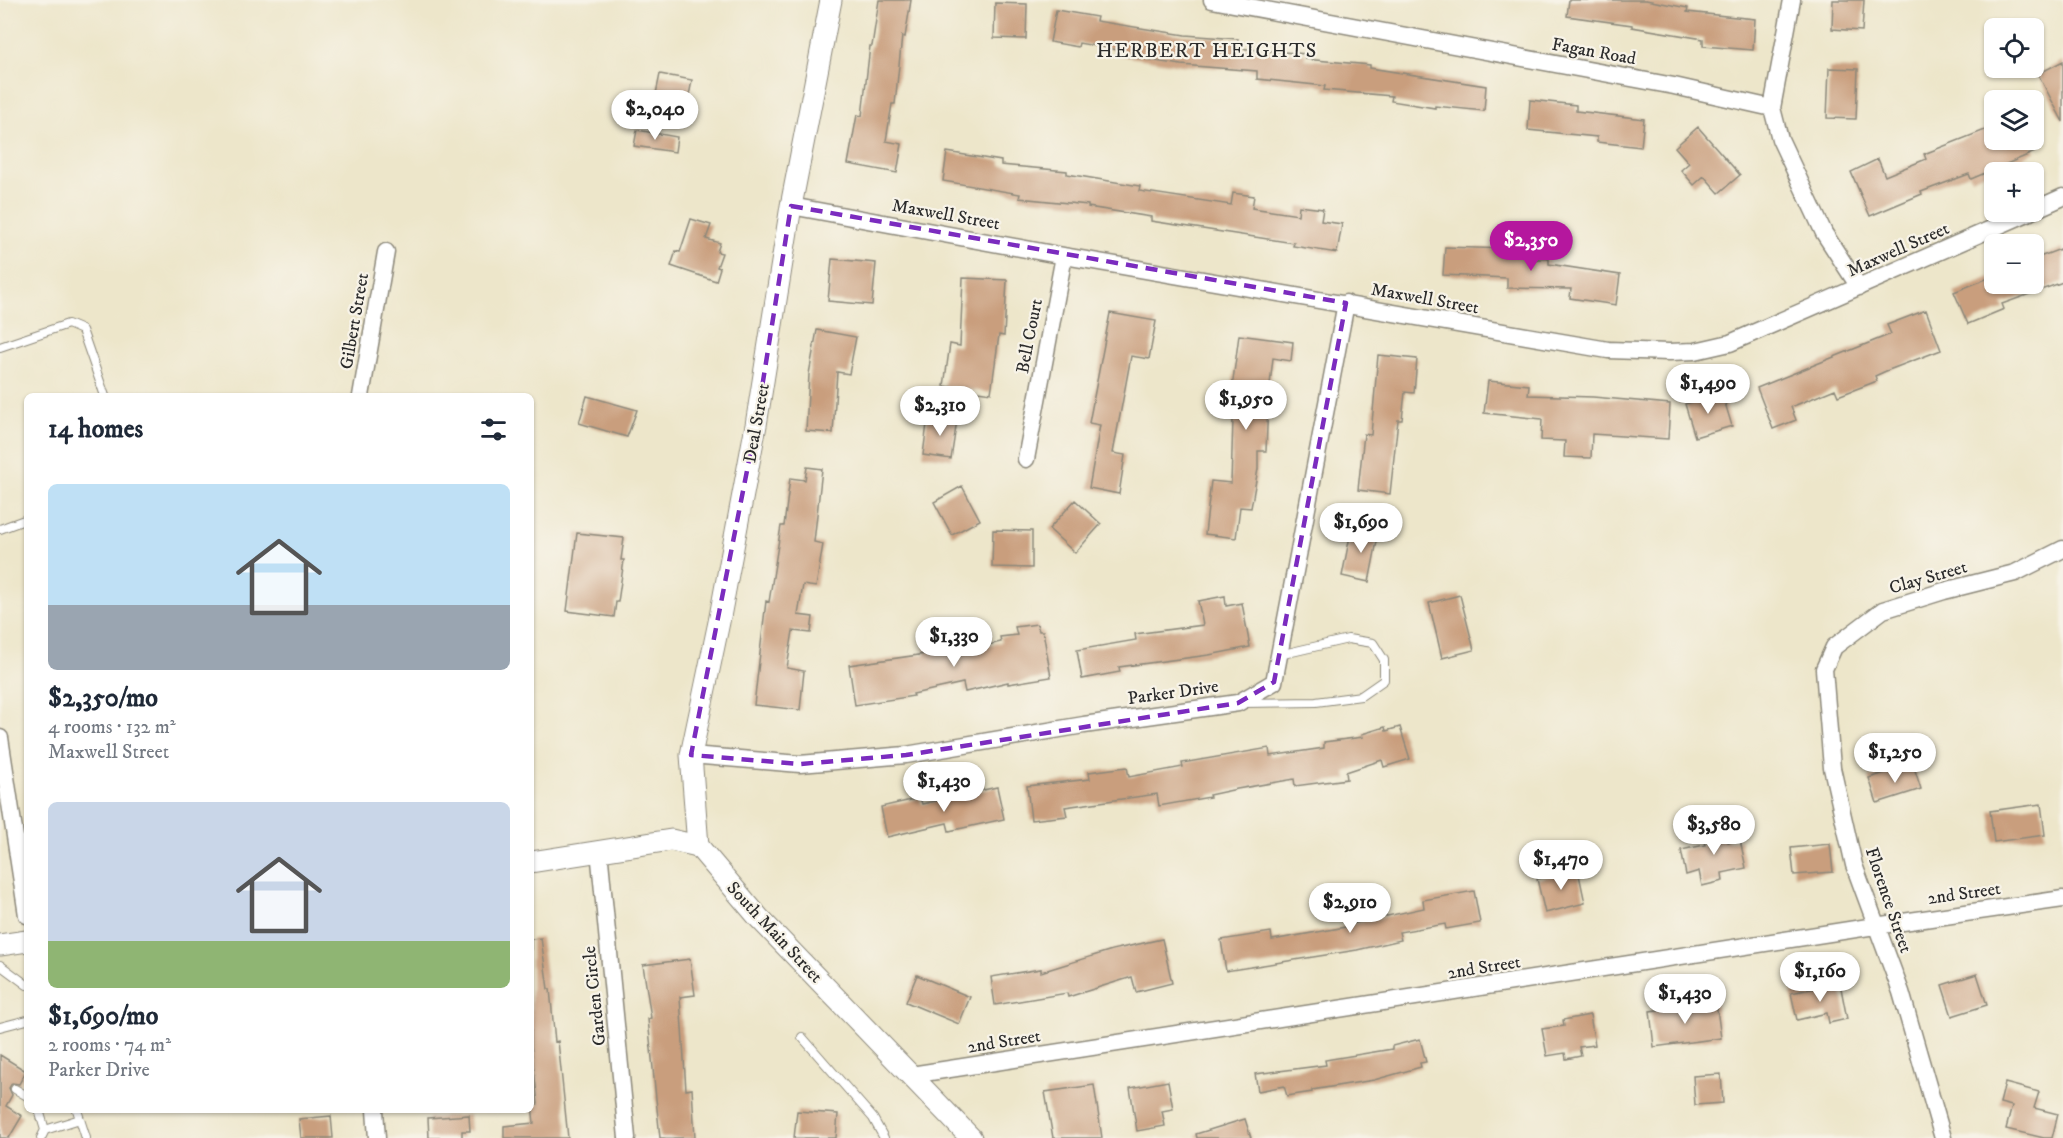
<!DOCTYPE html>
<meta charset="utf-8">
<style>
:root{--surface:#fff;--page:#f2f2f3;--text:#1f2937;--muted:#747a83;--accent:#b5179e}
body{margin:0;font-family:"IM FELL DW Pica",serif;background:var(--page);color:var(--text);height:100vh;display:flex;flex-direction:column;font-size:22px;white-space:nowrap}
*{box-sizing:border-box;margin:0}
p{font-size:20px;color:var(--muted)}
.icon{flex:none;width:33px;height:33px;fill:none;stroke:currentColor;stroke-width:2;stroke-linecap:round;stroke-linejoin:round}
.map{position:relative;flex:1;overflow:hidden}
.panel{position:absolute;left:24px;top:393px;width:510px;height:720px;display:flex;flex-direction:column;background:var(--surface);border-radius:9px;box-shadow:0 2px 4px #0004}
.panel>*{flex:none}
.buttons{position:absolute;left:1984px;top:18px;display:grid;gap:12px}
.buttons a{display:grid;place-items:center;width:60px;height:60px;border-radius:9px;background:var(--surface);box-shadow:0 2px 4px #0004;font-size:30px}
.price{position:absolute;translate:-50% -51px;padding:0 14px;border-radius:21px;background:#fff;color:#222;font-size:20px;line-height:39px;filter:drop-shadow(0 2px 3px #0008)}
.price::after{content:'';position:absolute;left:50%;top:36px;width:18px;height:14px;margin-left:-9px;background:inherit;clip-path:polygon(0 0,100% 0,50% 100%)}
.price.current{background:var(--accent);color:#fff}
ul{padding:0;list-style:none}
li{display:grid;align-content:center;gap:12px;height:318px;padding:0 24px}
li span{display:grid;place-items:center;height:186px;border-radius:9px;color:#555}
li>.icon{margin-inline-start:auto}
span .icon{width:108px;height:108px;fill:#fffc;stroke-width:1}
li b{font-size:26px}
h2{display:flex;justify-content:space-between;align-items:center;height:72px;padding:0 24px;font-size:26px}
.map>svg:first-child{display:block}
</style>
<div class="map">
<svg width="2063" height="1138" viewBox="0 0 2063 1138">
<rect width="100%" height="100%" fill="#f7f3e8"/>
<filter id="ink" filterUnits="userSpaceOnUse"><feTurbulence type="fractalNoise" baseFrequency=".0167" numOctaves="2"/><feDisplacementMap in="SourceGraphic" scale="12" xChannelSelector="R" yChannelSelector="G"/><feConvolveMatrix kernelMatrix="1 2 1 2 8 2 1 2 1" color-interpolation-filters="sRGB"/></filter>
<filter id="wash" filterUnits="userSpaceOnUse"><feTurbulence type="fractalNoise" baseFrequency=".008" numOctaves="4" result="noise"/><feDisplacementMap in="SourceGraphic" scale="24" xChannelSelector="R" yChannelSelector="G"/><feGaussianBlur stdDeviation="1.35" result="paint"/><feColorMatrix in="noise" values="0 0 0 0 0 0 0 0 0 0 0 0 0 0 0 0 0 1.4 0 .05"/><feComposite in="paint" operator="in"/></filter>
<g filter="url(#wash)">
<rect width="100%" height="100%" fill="#ede6ca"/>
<g id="blocks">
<path fill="#c99e7d" d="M 879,0 L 911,0 L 905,37 L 902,36 L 895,104 L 892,104 L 886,141 L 902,144 L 897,173 L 848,164 L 857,115 L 862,116 L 870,46 L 872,46 Z
M 1569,0 L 1646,0 L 1688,8 L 1687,12 L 1755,19 L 1753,50 L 1703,46 L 1703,39 L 1632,27 L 1632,25 L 1567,16 Z
M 1833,0 L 1864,0 L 1862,31 L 1832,29 Z
M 995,3 L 1027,4 L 1026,39 L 994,38 Z
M 1056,10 L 1097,17 L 1096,21 L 1185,35 L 1238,39 L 1237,48 L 1306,54 L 1305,59 L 1370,65 L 1370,68 L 1486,86 L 1484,111 L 1435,106 L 1435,108 L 1391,101 L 1392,96 L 1324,90 L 1325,86 L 1257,79 L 1257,71 L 1181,65 L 1117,55 L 1118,50 L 1079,43 L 1078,47 L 1050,42 Z
M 2063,61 L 2063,122 L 2038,74 Z
M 1829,68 L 1858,69 L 1856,119 L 1827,118 Z
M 660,74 L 692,80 L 688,101 L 656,94 Z
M 1530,100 L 1576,105 L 1576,111 L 1644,119 L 1641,147 L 1597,142 L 1597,137 L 1528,130 Z
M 1995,126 L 1995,140 L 2031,140 L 2035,152 L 1971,179 L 1969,174 L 1921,192 L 1922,194 L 1870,216 L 1851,172 L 1878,159 L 1885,176 L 1926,159 L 1924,154 Z
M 1698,127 L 1740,175 L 1719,193 L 1704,176 L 1694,185 L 1681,170 L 1689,163 L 1675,147 Z
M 637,130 L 677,137 L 675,152 L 634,146 Z
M 947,152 L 1001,161 L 1001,165 L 1067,171 L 1067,174 L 1140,186 L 1139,191 L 1231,205 L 1233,193 L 1254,196 L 1252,208 L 1298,215 L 1299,206 L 1323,209 L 1321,221 L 1342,224 L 1337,253 L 1293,246 L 1294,243 L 1151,221 L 1151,217 L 1088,207 L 1088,205 L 1019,198 L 1020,194 L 943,181 Z
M 691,219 L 711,225 L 706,239 L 720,243 L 717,252 L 722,253 L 717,267 L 720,268 L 716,281 L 671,266 L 676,251 L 680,252 Z
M 1507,242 L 1534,242 L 1534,259 L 1549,259 L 1549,264 L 1620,275 L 1616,305 L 1570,298 L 1571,289 L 1507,288 L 1507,278 L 1443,275 L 1445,247 L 1507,249 Z
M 2063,248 L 2063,282 L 2002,304 L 2004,309 L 1968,324 L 1954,292 L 1991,277 L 1993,284 L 2034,284 L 2034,259 Z
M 832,259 L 876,263 L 872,305 L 828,301 Z
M 963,278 L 1007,280 L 1004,336 L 999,335 L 991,393 L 944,386 L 950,344 L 960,346 Z
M 1926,310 L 1941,350 L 1886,371 L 1875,376 L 1877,381 L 1838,396 L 1835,389 L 1791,407 L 1796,420 L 1773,429 L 1757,388 L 1891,334 L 1887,325 Z
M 1110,313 L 1156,321 L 1149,359 L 1131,356 L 1113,453 L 1125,455 L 1119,494 L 1089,488 L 1100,425 L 1089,423 Z
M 817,330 L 856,337 L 849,374 L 837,372 L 833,433 L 806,431 L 809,374 Z
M 1239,335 L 1293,342 L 1291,361 L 1273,358 L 1268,402 L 1266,451 L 1258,451 L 1258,469 L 1251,508 L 1240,507 L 1236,538 L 1205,534 L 1211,481 L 1231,483 L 1234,388 L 1232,388 Z
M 1378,355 L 1417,359 L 1414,393 L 1405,392 L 1402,420 L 1398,420 L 1390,494 L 1358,490 L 1364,434 L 1371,435 Z
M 1488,381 L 1529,385 L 1528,395 L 1593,397 L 1670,404 L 1668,439 L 1592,434 L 1591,458 L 1564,457 L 1565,441 L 1541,440 L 1542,419 L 1484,413 Z
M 1722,393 L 1732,426 L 1695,437 L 1685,404 Z
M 587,396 L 637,410 L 627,437 L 579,423 Z
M 928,416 L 957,420 L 951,459 L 923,455 Z
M 807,467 L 822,469 L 814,542 L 823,544 L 816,587 L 803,585 L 798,615 L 813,617 L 811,633 L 793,631 L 787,668 L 804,671 L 800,710 L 754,705 L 766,601 L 769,602 L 781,526 L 784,526 L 790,478 L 805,480 Z
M 962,486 L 980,520 L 952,535 L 934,502 Z
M 1075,500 L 1101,524 L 1075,553 L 1049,529 Z
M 1352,526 L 1379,531 L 1369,582 L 1342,576 Z
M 993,530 L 1032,531 L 1032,568 L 992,567 Z
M 577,533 L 624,538 L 621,560 L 624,560 L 618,602 L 616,602 L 614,617 L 567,611 Z
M 1460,595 L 1474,650 L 1442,658 L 1429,603 Z
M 1225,596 L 1226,606 L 1242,603 L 1250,647 L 1209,655 L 1119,667 L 1120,672 L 1082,679 L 1077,650 L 1136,640 L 1135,634 L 1203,625 L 1198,601 Z
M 1037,624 L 1039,631 L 1043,631 L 1051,677 L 1008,684 L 1008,682 L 965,692 L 963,683 L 913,694 L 914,696 L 855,705 L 849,665 L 925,654 L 924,647 L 956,639 L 959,652 L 1001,642 L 1000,637 L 1017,635 L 1015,627 Z
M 1385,727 L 1386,731 L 1400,727 L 1410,759 L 1384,767 L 1382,760 L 1346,772 L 1347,779 L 1295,786 L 1294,779 L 1237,789 L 1209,795 L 1210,797 L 1159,806 L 1157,794 L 1065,807 L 1067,816 L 1031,820 L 1027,786 L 1090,779 L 1089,772 L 1127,767 L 1129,777 L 1183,767 L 1182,763 L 1269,748 L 1270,756 L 1324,748 L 1324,742 L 1363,737 L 1362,734 Z
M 1913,764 L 1921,789 L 1877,803 L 1869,778 Z
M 997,787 L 1004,819 L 949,831 L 947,823 L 887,837 L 881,807 L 920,798 L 922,804 Z
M 2041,804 L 2045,835 L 1994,842 L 1990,811 Z
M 1724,824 L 1728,842 L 1740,840 L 1746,868 L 1722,873 L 1723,881 L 1702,886 L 1699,871 L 1686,875 L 1681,850 L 1705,845 L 1701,829 Z
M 1830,844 L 1833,872 L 1794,875 L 1791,848 Z
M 1578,870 L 1585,903 L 1545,913 L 1537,879 Z
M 1474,891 L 1480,923 L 1446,929 L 1445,924 L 1399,932 L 1401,940 L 1357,950 L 1226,971 L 1221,940 L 1271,932 L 1272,940 L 1351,926 L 1351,924 L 1424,908 L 1423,900 Z
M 541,938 L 548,989 L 550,989 L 555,1042 L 558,1041 L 568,1138 L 504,1138 L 504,1126 L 534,1123 L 532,1105 L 538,1104 L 531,1045 L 531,939 Z
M 1162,939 L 1172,983 L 1136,992 L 1132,977 L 1068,997 L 1067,993 L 995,1005 L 991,977 L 1041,969 L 1041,972 L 1112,950 Z
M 690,959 L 695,995 L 680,997 L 686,1090 L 692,1089 L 695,1138 L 660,1138 L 648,1019 L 651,1018 L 643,965 Z
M 1977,974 L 1987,1005 L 1952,1016 L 1942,985 Z
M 917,975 L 970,997 L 959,1024 L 906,1002 Z
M 1840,983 L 1847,1019 L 1829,1023 L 1827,1013 L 1797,1020 L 1791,993 Z
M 1716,1002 L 1721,1038 L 1654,1047 L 1650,1011 Z
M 1590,1015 L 1595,1045 L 1579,1047 L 1581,1056 L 1566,1059 L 1565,1053 L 1547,1056 L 1542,1029 L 1564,1026 L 1563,1020 Z
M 1420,1039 L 1426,1062 L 1420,1063 L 1421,1067 L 1374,1080 L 1312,1090 L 1312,1092 L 1287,1096 L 1284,1086 L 1258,1091 L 1255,1074 L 1326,1065 L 1325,1060 L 1392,1049 L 1392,1046 Z
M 0,1055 L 26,1071 L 19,1084 L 12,1083 L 9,1088 L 12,1095 L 6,1106 L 22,1116 L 9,1138 L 0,1138 Z
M 1721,1074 L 1723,1103 L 1695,1105 L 1693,1076 Z
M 1168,1081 L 1173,1109 L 1162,1111 L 1165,1126 L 1137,1131 L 1130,1088 Z
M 2005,1083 L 2039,1092 L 2034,1108 L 2058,1114 L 2052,1138 L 2044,1138 L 2006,1129 L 2012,1106 L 2000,1103 Z
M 1094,1085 L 1102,1138 L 1053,1138 L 1045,1092 Z
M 797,1111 L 838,1114 L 836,1138 L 794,1138 Z
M 469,1115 L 470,1131 L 462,1131 L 462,1138 L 429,1138 L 428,1118 Z
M 331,1116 L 333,1138 L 301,1138 L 299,1119 Z
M 1245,1119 L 1251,1138 L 1197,1138 L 1196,1134 Z"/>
</g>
</g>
<g filter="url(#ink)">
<use href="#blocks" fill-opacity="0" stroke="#8c887a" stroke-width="1.5"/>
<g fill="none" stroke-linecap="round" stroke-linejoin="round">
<defs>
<path id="service" d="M 0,347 L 68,324 L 82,330 L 105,396
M 0,529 L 27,519
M 1244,703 L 1316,702 L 1361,696 L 1384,680 L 1384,660 L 1373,643 L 1348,639 L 1279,655
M 0,965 L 27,985
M 0,1027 L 27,1020
M 802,1037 L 873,1118 L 884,1138
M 15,1089 L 27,1096
M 39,1110 L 45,1130 L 41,1138
M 77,1110 L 86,1138
M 45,1130 L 80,1119"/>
<path id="minor" d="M 1212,0 L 1674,86 L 1772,108 L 1780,139 L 1824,233 L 1859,287
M 1772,108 L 1792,0
M 791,206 L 1064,256 L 1608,350 L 1669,352 L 1695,351 L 1730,343 L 2030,212
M 2034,210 L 2063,197
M 361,396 L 386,252
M 1026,459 L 1064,256
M 0,738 L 27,915
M 691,755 L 800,764 L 906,755 L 1084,725 L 1238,703 L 1274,682 L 1346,303
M 599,850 L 627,1138
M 911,1075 L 1875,926 L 2063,899
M 375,1110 L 377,1138
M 1943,1138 L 1901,992 L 1854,865 L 1832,768 L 1824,669 L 1834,647 L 1883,610 L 1944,591 L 2015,573 L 2063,549"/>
<path id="tertiary" d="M 698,846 L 691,755 L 719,622 L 756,425 L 791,206 L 831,0
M 531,862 L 671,840 L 698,846 L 759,918 L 971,1138
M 0,945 L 27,941"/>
</defs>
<use href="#service" stroke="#8c887a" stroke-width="10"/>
<use href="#minor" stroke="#8c887a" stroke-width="19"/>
<use href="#tertiary" stroke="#8c887a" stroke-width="23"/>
<use href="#service" stroke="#fff" stroke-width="8"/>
<use href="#minor" stroke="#fff" stroke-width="16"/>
<use href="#tertiary" stroke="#fff" stroke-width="21"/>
</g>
</g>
<path fill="none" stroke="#7b2cbf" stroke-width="4.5" stroke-dasharray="12 8" stroke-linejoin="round" d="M 791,206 L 1346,303 L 1274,682 L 1238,703 L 906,755 L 800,764 L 691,755 L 756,425 Z"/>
<g text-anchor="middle" stroke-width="4.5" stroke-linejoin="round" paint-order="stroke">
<g font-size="18" fill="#2b2b2b" stroke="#f7f3e8">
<text transform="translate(1594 51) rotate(10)" y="6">Fagan Road</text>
<text transform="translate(946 214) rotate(10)" y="6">Maxwell Street</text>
<text transform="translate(1898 249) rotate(-24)" y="6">Maxwell Street</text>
<text transform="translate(1425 298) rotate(10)" y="6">Maxwell Street</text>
<text transform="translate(354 321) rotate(-80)" y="6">Gilbert Street</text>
<text transform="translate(1029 336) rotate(-79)" y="6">Bell Court</text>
<text transform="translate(756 423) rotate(-80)" y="6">Deal Street</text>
<text transform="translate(1928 577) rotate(-16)" y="6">Clay Street</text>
<text transform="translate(1173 692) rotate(-8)" y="6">Parker Drive</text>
<text transform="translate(1964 893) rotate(-8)" y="6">2nd Street</text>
<text transform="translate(1889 900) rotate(71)" y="6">Florence Street</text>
<text transform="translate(775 932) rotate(47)" y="6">South Main Street</text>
<text transform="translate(1484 967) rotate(-9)" y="6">2nd Street</text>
<text transform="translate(594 996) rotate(-96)" y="6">Garden Circle</text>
<text transform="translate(1004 1041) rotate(-9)" y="6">2nd Street</text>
</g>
<g font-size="20" letter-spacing="1.5" fill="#2b2b2b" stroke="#f7f3e8">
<text x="1207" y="57">HERBERT HEIGHTS</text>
</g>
</g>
</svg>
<div class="buttons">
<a><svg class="icon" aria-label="locate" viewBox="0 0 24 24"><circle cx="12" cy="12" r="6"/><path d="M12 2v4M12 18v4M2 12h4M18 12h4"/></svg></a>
<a><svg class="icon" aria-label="layers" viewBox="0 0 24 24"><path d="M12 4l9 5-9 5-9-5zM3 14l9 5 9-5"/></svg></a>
<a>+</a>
<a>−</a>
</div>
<b class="price" style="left:655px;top:141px">$2,040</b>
<b class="price current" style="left:1531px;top:272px">$2,350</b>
<b class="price" style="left:1708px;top:415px">$1,490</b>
<b class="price" style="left:1246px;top:431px">$1,950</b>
<b class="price" style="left:940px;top:437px">$2,310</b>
<b class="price" style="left:1361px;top:554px">$1,690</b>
<b class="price" style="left:954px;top:668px">$1,330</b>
<b class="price" style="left:1895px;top:784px">$1,250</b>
<b class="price" style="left:944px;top:813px">$1,430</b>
<b class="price" style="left:1714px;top:856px">$3,580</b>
<b class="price" style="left:1561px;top:891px">$1,470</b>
<b class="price" style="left:1350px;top:934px">$2,910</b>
<b class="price" style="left:1820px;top:1003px">$1,160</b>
<b class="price" style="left:1685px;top:1025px">$1,430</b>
<section class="panel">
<h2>14 homes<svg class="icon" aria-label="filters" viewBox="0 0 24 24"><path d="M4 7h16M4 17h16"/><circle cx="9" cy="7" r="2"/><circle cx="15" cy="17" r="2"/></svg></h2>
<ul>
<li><span style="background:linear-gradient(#bfe0f5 65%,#9aa5b1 0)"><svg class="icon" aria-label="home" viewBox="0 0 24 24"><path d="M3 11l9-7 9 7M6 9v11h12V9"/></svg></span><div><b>$2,350/mo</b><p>4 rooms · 132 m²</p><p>Maxwell Street</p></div></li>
<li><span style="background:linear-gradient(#c9d6e8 75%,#8fb573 0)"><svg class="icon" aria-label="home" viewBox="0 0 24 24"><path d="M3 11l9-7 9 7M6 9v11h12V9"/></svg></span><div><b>$1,690/mo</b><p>2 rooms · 74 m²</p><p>Parker Drive</p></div></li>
</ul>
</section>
</div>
